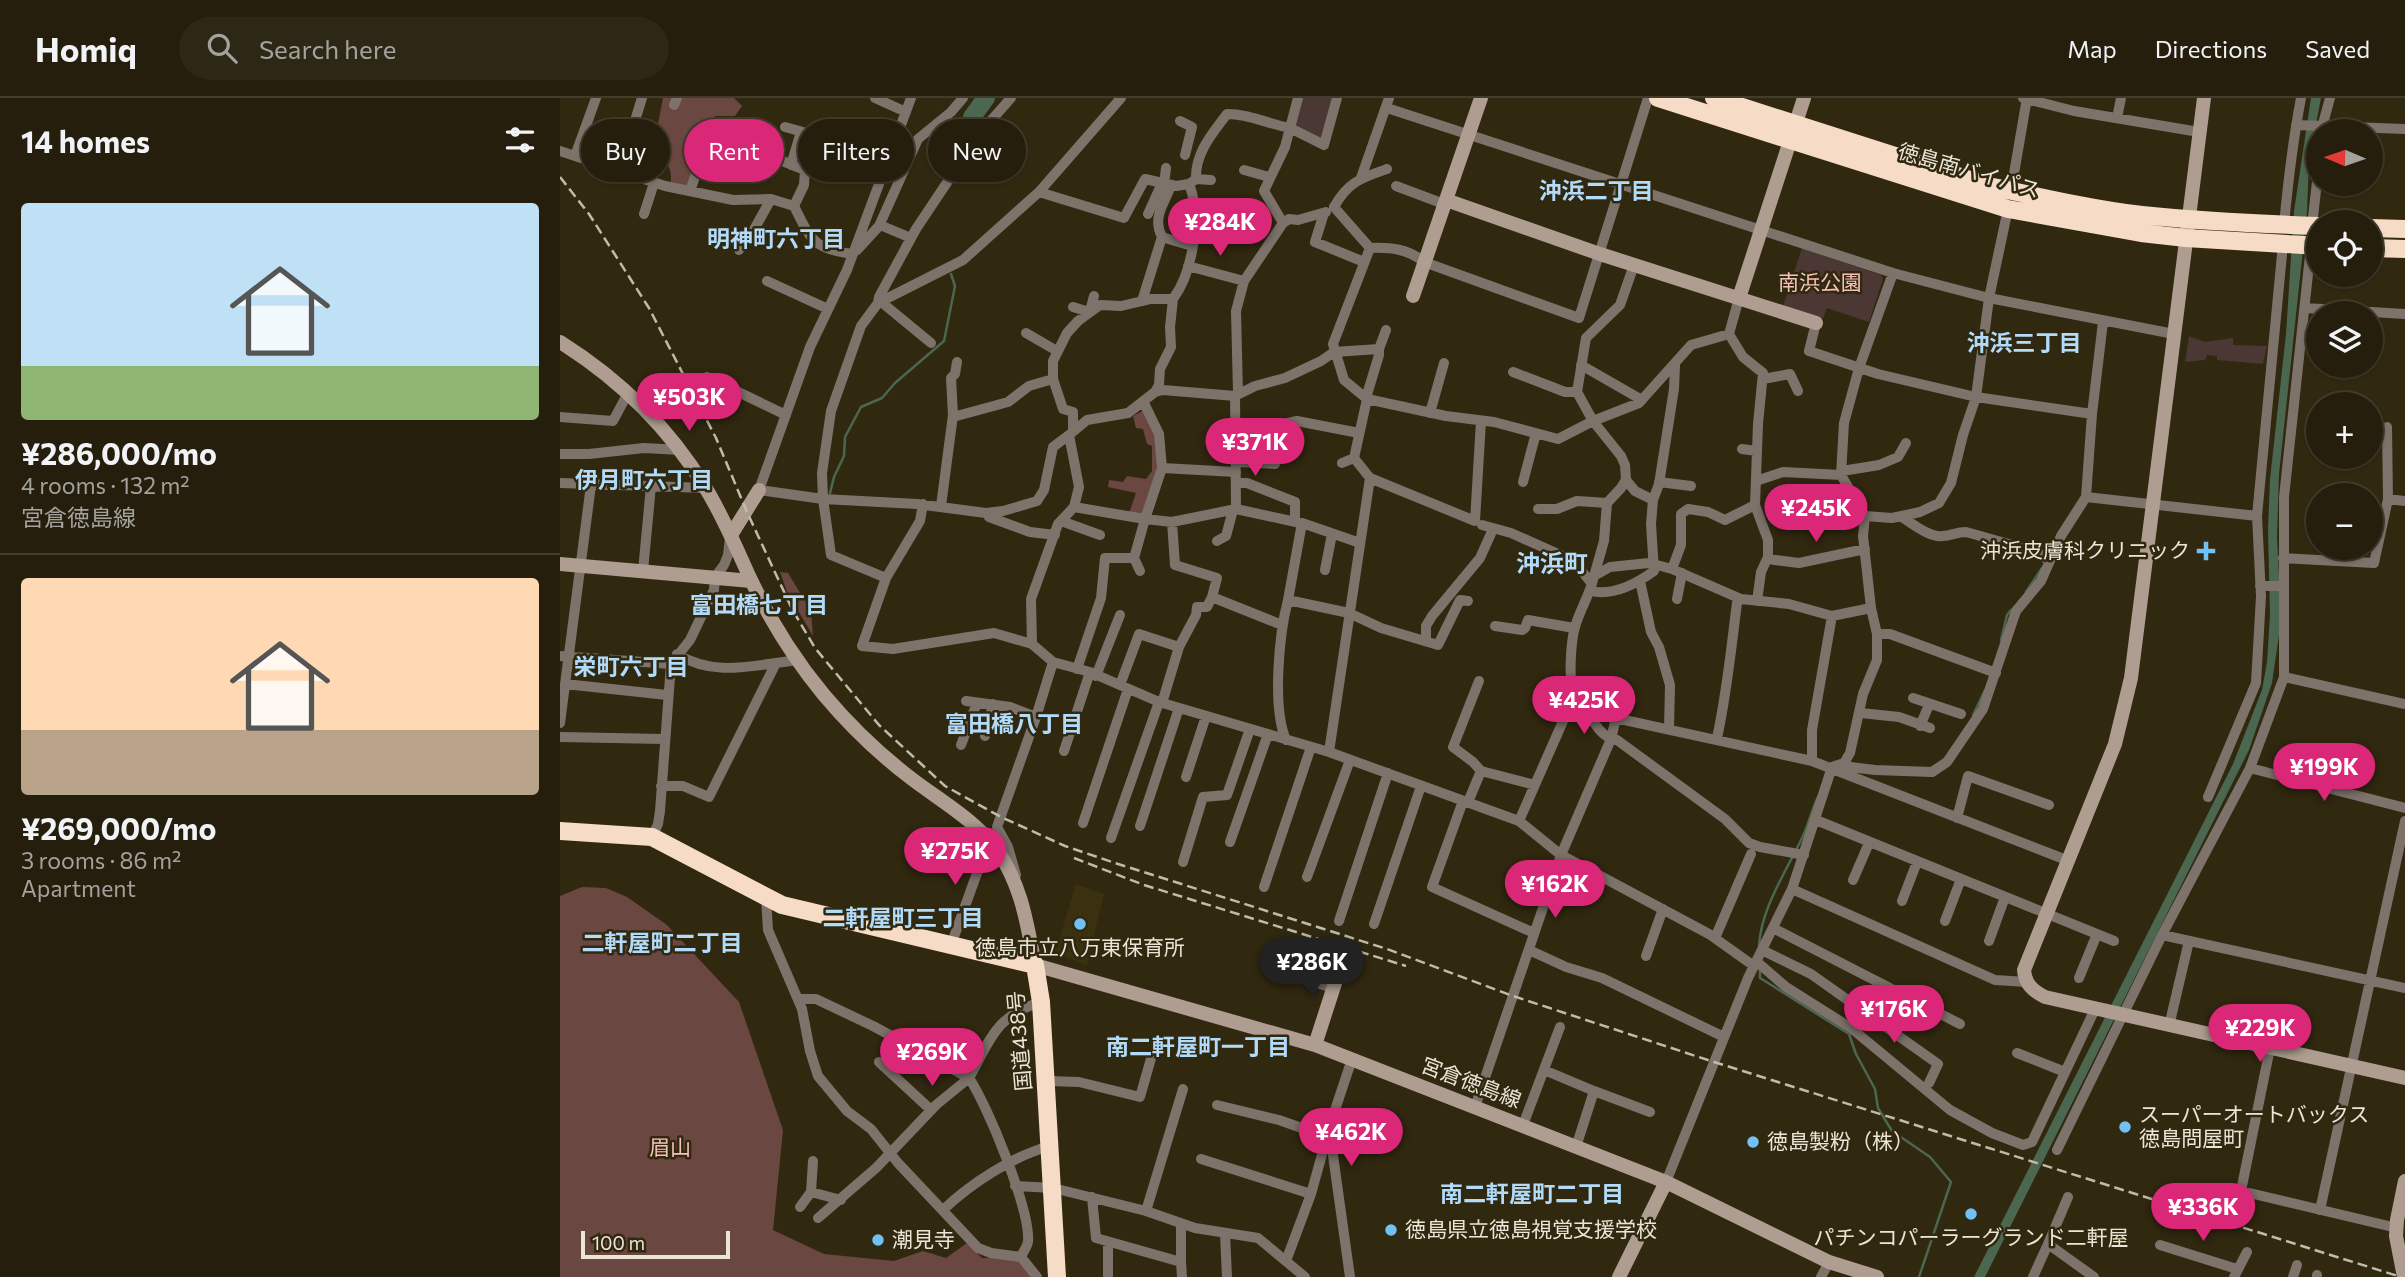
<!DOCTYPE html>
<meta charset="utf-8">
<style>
:root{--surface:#251e0c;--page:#2d2715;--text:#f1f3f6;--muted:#a3a29d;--line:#423c2d;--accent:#db2777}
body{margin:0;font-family:Commissioner,"Noto Sans JP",sans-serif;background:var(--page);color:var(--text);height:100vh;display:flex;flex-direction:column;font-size:26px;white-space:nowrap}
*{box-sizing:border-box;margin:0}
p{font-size:23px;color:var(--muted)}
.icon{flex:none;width:38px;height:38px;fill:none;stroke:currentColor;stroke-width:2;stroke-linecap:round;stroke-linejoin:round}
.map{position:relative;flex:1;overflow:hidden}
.side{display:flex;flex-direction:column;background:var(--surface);width:560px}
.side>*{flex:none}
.hud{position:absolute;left:21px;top:21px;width:665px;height:63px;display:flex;gap:14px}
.needle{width:46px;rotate:272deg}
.buttons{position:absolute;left:1746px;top:21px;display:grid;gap:14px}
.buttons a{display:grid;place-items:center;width:77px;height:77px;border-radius:50%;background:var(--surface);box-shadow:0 2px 5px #0004,0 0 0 2px var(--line);font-size:35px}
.scale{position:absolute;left:21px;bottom:18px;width:149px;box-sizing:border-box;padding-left:7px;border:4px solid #eae5d6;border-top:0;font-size:19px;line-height:24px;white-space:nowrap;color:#eae5d6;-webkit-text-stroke:5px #312810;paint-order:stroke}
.price{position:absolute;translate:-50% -60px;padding:0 16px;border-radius:24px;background:var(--accent);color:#fff;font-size:23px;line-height:46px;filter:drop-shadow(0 2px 4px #0008)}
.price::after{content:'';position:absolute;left:50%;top:42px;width:21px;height:16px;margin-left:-10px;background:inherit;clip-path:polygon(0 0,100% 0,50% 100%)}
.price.selected{background:#222;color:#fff}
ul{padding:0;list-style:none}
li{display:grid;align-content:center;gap:14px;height:371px;padding:0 21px}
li+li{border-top:2px solid var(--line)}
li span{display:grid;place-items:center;height:217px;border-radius:7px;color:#555}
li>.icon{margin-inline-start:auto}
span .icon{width:126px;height:126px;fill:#fffc;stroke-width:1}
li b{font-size:30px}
h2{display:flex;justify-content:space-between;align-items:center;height:84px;padding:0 21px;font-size:30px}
.chip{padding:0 24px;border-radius:32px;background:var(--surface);box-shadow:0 2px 5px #0004,0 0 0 2px var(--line);font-size:24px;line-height:63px}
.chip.selected{background:var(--accent);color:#fff}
header{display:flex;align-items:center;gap:42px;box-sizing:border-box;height:98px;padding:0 35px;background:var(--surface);border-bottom:2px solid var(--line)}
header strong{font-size:33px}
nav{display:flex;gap:38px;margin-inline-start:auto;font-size:24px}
.search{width:490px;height:63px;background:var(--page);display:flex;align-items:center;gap:18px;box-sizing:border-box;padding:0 24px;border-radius:38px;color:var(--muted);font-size:26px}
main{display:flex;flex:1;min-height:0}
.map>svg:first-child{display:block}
</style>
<header>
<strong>Homiq</strong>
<div class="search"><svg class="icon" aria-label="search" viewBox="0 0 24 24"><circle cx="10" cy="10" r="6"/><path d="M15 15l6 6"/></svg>Search here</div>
<nav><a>Map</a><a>Directions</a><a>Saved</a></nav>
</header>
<main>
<section class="side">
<h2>14 homes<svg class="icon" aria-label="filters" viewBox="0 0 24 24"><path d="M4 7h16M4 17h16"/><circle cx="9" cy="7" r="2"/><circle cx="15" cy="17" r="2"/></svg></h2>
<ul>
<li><span style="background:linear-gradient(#bfe0f5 75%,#8fb573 0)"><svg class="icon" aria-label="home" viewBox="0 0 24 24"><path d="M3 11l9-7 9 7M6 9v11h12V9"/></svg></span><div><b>¥286,000/mo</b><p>4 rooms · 132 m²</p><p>宮倉徳島線</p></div></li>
<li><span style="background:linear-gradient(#ffd9b3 70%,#b9a48a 0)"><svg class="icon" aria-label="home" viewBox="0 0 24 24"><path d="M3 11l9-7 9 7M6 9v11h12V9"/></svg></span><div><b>¥269,000/mo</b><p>3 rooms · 86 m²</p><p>Apartment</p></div></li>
</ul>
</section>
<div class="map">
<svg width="1845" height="1179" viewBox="0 0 1845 1179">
<rect width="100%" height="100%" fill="#312810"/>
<path fill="#3b300f" d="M 516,786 L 544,796 L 527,867 L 495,855 Z"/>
<path fill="#4b3733" d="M 742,0 L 773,0 L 761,41 L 734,28 Z
M 1242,150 L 1321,177 L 1323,181 L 1309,224 L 1267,210 L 1263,221 L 1223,208 Z
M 1629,238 L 1645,244 L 1673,240 L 1673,247 L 1707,248 L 1703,266 L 1657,262 L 1657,258 L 1647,257 L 1645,262 L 1625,264 Z"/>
<path fill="#6a4741" d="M 103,0 L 174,0 L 182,8 L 175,18 L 155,18 L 161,52 L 143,50 L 128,89 L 110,87 C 115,68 101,59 91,45 C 87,40 86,34 84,28 L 98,26 Z
M 584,312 C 607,357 597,374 582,418 L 569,415 L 576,395 L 548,389 L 549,382 L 563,384 L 567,378 L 586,381 L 592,373 L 592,348 L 587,346 L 583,331 L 576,330 L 573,318 Z
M 220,474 L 228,475 L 251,513 L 253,538 L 227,494 Z
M 22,789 L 46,790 L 67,799 L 107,827 L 179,904 L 223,1032 L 213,1132 L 264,1156 L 334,1163 L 363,1153 L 386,1160 L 407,1145 L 422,1160 L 456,1159 L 473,1179 L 0,1179 L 0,798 Z"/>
<path fill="#4b6750" d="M 1751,0 L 1761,0 L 1749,62 L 1747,114 L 1719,376 L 1717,439 L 1720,497 L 1719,537 L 1712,585 L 1689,652 L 1425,1179 L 1414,1179 L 1673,666 L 1702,592 L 1707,564 L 1710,517 L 1708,432 L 1710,381 L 1726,236 L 1734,113 Z"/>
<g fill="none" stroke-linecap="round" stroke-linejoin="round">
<path stroke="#4b6750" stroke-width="2.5" d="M 270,395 L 274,379 L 284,358 L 285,339 L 301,309 L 322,300 L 335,285 L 384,243 L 395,188 L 391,176
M 1487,457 L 1493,445
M 1466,494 L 1482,470
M 1441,542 L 1447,517 L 1451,512
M 1413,617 L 1425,592
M 1199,848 C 1201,810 1226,774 1242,740 C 1249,727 1251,712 1258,699
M 1200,872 L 1200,880 L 1289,936 L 1296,956 L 1315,991 L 1318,1010 L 1332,1033 L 1370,1059 L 1391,1084 L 1359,1179"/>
<path stroke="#4b6750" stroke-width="18" d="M 412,19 L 426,0"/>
<path stroke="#7e736b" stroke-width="10" d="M 315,0 L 346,14
M 351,0 L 287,172 L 250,249 L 199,392 L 263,401 L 357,406 L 426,415 L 443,413 L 477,403 L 484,392 L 493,349 L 509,337
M 451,0 L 420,35 L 356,131 L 319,199 L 318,205 L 301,228 L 271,313 L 262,375 L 263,401 L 271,457 L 326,480 L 302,548 L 333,551 L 434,535 L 472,546
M 738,0 L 730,30 L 764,47 L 777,0
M 1088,0 L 1019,220 L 864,164 C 848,151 831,149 810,150 L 773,246 L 784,282 L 807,301 L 794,360 L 810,380 L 769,654 L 959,723 L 1001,757 L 1149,836 L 1194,868
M 1463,0 L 1514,13 L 1639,34
M 114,7 L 117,0
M 827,10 L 1333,175 L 1429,200 L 1614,236
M 1557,20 L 1561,0
M 620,23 L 632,29 L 625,57
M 1736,27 L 1845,31
M 225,29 L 257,38
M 1761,33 L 1770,0
M 0,53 L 105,88 L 173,102 L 211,101 L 234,108 C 251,142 253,151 293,156
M 15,58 L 36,0
M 210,58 L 245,72 L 244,87 L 234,108
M 231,67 L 241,34
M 684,72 L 709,79
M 59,74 L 82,0
M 801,80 L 829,0
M 636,81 L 651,82
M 604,86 L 606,70
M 629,86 L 636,81 C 635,55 652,36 667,16 C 690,16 708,26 730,30 L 725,49 L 704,93 L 723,125 L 684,183 L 676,213 L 678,295
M 836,88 L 884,106
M 130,93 L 143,56
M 1451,93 L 1467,0
M 479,94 L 564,120 L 585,81 L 616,88 L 629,86 C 642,118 633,174 613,201 L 591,201 L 561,208 L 540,207 L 518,223 L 507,235 L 493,263 L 493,281 L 503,311 L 513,314 L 513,333
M 764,115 L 755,144 L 804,164
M 84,116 L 94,85
M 588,116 L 602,85
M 723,125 L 729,121 L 738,122 L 766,114
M 320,127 L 351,140
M 1724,127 C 1728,84 1733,42 1741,0
M 1752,128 L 1759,66
M 602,139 C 592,119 604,107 611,87
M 810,150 L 774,109 C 788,84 801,80 827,71
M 179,152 L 191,137 L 211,101
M 297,152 L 319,128 L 358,41 L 391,14 L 403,0
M 628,168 L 684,183
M 207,183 L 268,211
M 320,203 L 371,245
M 582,203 L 602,139 L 632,148
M 318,205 L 403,162 L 479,94 L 561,0
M 513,209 L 529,214
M 1745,210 L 1845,216
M 530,213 L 534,198
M 1543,224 L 1532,316 L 1526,399 L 1697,418
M 1256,225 L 1249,253 L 1318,276 L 1416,299 L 1532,316
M 466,235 L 497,253
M 1169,236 L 1183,259 L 1203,275 L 1198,326 L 1195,407 L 1208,442 L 1208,459 L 1201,474 L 1197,503
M 819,251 L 826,232
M 1021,267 L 1082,302
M 953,274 L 1005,294 L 1017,294
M 147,279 L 226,317
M 1203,281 L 1230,276 L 1238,293
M 595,294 L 599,287 L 600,271 L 611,249 L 610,229 L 613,201
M 675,298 L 695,288 L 725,280 L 761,263 L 774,254 L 819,251 L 819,257 L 806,300
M 807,301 L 886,318 L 934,324 L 998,341 L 1033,323 L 1079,305 L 1131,247 L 1169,236 L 1179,200
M 870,315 L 884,265
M 0,319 L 53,323 L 68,295
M 393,319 L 448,304 L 469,288 L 493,281
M 1827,329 L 1828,401
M 677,336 L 737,323 L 799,335
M 1182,351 L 1197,353
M 0,356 L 29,356 L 84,350 L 121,352
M 677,364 L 715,366
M 782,365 L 794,360
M 602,370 L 676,374
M 1282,373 L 1319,367 L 1338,359 L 1346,345
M 810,380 L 915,423 L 921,323
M 1066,382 L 1075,393 L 1093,402
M 1196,383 L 1223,374 L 1281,377
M 963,384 L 976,335
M 1099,384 L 1131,388
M 0,385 L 146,390
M 677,385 L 687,385 L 735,404 L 735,424
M 381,408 L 393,317 L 391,280 L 395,276 L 397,264
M 514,409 L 585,421 L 602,370 L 599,336 L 583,303
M 978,411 L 997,411 L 1017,403 L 1047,405
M 426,415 L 429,419 L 470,434 L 495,437
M 1305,418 L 1281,377 L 1284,325 L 1299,270 L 1333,175
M 1342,419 C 1353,426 1370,440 1383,438 C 1391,438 1396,434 1406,434 L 1477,454 L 1489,463
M 501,423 L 540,437
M 612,424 L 615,467 L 657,480 L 652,499
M 922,427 L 951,435 L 1014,463 L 1032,486
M 657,443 L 666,438 L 673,412
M 1723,460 L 1814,465 L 1828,401 L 1845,403
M 1207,461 L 1239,465 L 1305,451
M 1112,471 L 1121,447 L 1121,416 L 1128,411 L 1148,414 L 1165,422 L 1195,407
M 765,472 L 772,436
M 83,473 L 91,388
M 580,473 L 574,460 L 585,421 L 612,424 L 676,411
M 1034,478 L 1044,443 L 1047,405 L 1061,390 L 1066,382 L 1065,367 L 1061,358 L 1033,323 L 1017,294 L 1026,240 L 1060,207 L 1074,167
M 326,480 L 360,423 L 363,406
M 1080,483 L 1091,534 L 1099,549 L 1110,587 L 1109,631
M 1700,488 L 1724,488
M 1031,493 C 1052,498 1076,486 1094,473 L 1091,426 L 1093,402 L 1099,386 L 1114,291 L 1115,267
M 1117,501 L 1122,475
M 728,502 L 742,425
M 935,528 L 962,532 L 965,530 L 968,522 L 1014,530
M 1317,536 L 1330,536 L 1436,575
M 866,543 L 866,528 L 872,518 L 920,460 L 933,431
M 619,549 L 636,517 L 637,509 L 647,509 L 652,499 L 722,527
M 0,558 L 111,566
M 216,565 L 238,562
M 517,571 L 541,500 L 545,460 L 574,460
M 536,578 L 560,517
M 1724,579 L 1724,399 L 1751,148
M 5,586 L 107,597
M 560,587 L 579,536 L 619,549 L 602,605
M 1353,600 L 1401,616
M 406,603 L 450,609 L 476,619
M 1028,614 L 1252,663 L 1509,763
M 1301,615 L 1339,619 L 1370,630
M 0,625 L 31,387
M 1360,628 L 1369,607
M 425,638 L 433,606
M 0,639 L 104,641
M 1157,640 C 1167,595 1171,551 1177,505 L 1181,501
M 726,642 C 712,610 719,536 728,502 L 789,515 L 821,530 L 878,547 L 900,502 L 908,503
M 401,647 L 417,605
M 504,653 L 530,574
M 769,654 L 599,604 L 530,574 L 493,564 L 472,546 L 471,501 L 498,426 L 514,409 L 519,389 L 509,337 L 527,322 L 568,315 L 595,294 L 603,292 L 675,298 L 676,411 L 745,426 L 800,445
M 1252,663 L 1252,632 L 1272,518
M 1284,665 L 1290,669 L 1315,672 L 1372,674 L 1387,664 L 1423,611 L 1456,513 L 1481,483 L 1501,438 L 1526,399
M 1272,669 L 1284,665 L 1290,655 L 1303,596 L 1317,562 L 1317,536 L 1311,510 L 1303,438 L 1305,418 L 1332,420 L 1360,414 L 1379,405 L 1391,385 L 1403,337 L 1416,299 L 1429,200 L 1448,111
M 1690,670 L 1845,710
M 921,673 L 975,687
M 626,679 L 646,618
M 101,688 L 123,688 L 149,699 L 216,565 C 181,570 149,576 117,556
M 1648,699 L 1696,585 L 1701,498 L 1697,418 L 1723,146
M 903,703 L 872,789 L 974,835
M 908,704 L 921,673 L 913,664 L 893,649 L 919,583
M 1397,720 L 1408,678 L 1489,707
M 1256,722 L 1554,843
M 959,723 L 1015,596
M 523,725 L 568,591
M 580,728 L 619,610
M 92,739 L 98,726 L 100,713 L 111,566 L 130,542 L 154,492 L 155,479 L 164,467 L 168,457 L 170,439
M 551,740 L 599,604
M 670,744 L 708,636
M 1244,757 L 1200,749 L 1189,745 L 1165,721 L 1057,642 C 1042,640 1034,625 1027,613 C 1024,607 1018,601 1014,595 C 1008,583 1011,543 1015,529 C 1020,511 1030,497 1034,478 L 1050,469 L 1089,465 L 1112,471 L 1181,501 L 1229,506 L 1272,518 L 1311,510
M 623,764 L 643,699 L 667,697 L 690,631
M 456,777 L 448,749 L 437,729 L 476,619 L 493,564
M 747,779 L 790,662
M 1293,782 L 1309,745
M 704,789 L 751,649
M 1232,791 L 1435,882 L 1467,884
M 206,800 L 208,832 L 242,911 L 250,953 L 258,978 L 287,1013 L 311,1031 L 338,1065 L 418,1150 L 431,1155 L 461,1159 L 477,1179
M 1342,803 L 1357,764
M 779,823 L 828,675
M 1385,823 L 1401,781
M 814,826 L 861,688
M 1213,830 L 1400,926
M 1602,837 L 1845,890
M 1155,840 L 1191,756
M 1429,843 L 1445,799
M 391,847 L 429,742
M 969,852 L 1006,869 L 1042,880 L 1164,939
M 1202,852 L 1251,876 L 1378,966 L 1369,985
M 1086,858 L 1103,811
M 1196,863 L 1226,889 L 1291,930 L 1390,1012 L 1432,1035 L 1463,1047 L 1472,1044 L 1536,909
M 740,880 L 773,890
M 1519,880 L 1537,836
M 238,901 L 256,901 L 313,928 L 409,980 L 376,1007 L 316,1070 L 258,1120
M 1609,928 L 1629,843
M 1710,950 L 1681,1093 L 1837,1130
M 1457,955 L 1505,974
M 319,964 L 371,1012
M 984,972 L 1034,993 L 1016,1049
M 487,983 L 519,984 L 580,999 L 592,957
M 1034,993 L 1090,1014
M 657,1007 L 719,1022 L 767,1039
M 915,1009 L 1001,757 L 1051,641 L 1056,620
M 963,1027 L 1000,929
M 1497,1052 L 1602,837 L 1690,670 L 1724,579 L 1845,606
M 641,1061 L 751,1096
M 253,1063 L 251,1094 L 281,1102
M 1106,1084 L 1188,880 L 1232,791 L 1272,669
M 455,1088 L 493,1090 L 586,1113 L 635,1130 L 698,1140 L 745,1179
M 532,1099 L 536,1140 L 621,1164 L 621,1125
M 240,1109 L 251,1094
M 383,1112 C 410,1086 453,1058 490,1048
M 1760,1112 L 1845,723
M 586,1113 L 623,991
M 665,1135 L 667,1179
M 1488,1146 L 1508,1099
M 1600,1147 L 1677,1171
M 461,1159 C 463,1154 467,1149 468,1144 C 471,1113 427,1006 409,980 C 431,941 435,918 481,904
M 726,1163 L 751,1096 L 766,1042 L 770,1036
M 621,1164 L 622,1179
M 548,1179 L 548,1144
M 790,1179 L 770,1036 L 772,1021 L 792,961
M 1261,1179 L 1269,1164
M 1473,1179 L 1488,1146 L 1534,1179
M 1674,1179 L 1687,1154
M 1733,1179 L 1737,1167
M 1757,1179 L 1757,1177"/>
<path stroke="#ae9d90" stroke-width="14" d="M 1644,0 L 1571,580 L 1555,646 L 1464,872 C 1465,886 1473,893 1485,899 L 1845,980
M 886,102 L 1040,156 L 1256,225
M 853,198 L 921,0
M 1179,200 L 1244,0
M 0,244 C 59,281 109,330 145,389 C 163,418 176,449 190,480 C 209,520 235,562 264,597 C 290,628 319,656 352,681 C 381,703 415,722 437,752 C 462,788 467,826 475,867 L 755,947 L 1106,1084 L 1269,1164 L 1317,1179
M 171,437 L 199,392
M 0,466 L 191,483
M 755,947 L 776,882
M 1059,1179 L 1106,1084
M 1844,1179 L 1836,1138 L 1837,1122 L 1845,1083"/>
<path stroke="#f6dbc6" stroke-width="18" d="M 1098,0 L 1448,111 L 1581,135 L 1626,140 L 1759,148
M 1154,0 L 1429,88 C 1480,99 1531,111 1582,117 C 1640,123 1700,126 1759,128
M 1811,130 L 1845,131
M 1811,150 L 1845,151
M 0,733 L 92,739 L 222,807 L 475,867 L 481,904 L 497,1179"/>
<path stroke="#c0bbaa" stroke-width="2.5" stroke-dasharray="10 5" stroke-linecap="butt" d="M 0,79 L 29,116 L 89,210 L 156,340 L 187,414 L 232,511 L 255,550 L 319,627 L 385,688 L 441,719 L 505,748 L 555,765 L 827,851 L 953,898 L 1154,964 L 1841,1179
M 514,760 L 584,787 L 846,868"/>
</g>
<g fill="#72c1f5" stroke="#312810" stroke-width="2.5">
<path d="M1642.5 442.5h7v7h7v7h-7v7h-7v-7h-7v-7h7z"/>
<circle cx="520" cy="826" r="7"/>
<circle cx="1565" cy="1029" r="7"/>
<circle cx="1193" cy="1044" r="7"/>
<circle cx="1411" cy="1116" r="7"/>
<circle cx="831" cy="1132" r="7"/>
<circle cx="318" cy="1142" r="7"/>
</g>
<g text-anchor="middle" stroke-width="5" stroke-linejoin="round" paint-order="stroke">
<g font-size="21" fill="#eae5d6" stroke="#312810">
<text transform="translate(1409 73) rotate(16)" y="7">徳島南バイパス</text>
<text transform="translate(460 943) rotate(-95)" y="7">国道438号</text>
<text transform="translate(911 985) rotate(21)" y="7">宮倉徳島線</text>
</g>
<g font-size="21" fill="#f6c1b7" stroke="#312810">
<text x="1260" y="192">南浜公園</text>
<text x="110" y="1057">眉山</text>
</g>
<g font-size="21" fill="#eae5d6" stroke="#312810" text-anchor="start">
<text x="1630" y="460" text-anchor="end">沖浜皮膚科クリニック</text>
<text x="520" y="857" text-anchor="middle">徳島市立八万東保育所</text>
<text x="1579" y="1024">スーパーオートバックス<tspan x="1579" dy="24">徳島問屋町</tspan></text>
<text x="1207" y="1051">徳島製粉（株）</text>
<text x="845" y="1139">徳島県立徳島視覚支援学校</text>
<text x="1411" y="1147" text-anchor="middle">パチンコパーラーグランド二軒屋</text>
<text x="332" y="1149">潮見寺</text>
</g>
<g font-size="23" font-weight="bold" fill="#b2dbf9" stroke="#312810">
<text x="1036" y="101">沖浜二丁目</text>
<text x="216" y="149">明神町六丁目</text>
<text x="1464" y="253">沖浜三丁目</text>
<text x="84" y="390">伊月町六丁目</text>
<text x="199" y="515">富田橋七丁目</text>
<text x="71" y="577">栄町六丁目</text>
<text x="454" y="634">富田橋八丁目</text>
<text x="343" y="828">二軒屋町三丁目</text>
<text x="102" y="853">二軒屋町二丁目</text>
<text x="638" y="957">南二軒屋町一丁目</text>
<text x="972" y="1104">南二軒屋町二丁目</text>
</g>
<g font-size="24" font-weight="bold" fill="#b2dbf9" stroke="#312810">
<text x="992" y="474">沖浜町</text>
</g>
</g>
</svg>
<div class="buttons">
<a><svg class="needle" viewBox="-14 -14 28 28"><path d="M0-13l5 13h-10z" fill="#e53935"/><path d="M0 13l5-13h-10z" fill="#a3a29d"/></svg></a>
<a><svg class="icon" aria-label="locate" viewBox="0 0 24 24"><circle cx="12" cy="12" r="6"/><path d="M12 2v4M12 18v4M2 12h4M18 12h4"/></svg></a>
<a><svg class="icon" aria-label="layers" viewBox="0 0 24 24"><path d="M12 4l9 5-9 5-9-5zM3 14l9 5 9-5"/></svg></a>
<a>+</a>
<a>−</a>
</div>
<div class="scale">100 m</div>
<b class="price" style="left:660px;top:160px">¥284K</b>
<b class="price" style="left:129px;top:335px">¥503K</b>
<b class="price" style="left:695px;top:380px">¥371K</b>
<b class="price" style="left:1256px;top:446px">¥245K</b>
<b class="price" style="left:1024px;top:638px">¥425K</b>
<b class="price" style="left:1764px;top:705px">¥199K</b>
<b class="price" style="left:395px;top:789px">¥275K</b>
<b class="price" style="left:995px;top:822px">¥162K</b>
<b class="price selected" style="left:752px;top:900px">¥286K</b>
<b class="price" style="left:1334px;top:947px">¥176K</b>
<b class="price" style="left:1700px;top:966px">¥229K</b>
<b class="price" style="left:372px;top:990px">¥269K</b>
<b class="price" style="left:791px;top:1070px">¥462K</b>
<b class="price" style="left:1643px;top:1145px">¥336K</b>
<div class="hud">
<a class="chip">Buy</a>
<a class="chip selected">Rent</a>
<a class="chip">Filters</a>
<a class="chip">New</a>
</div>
</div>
</main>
